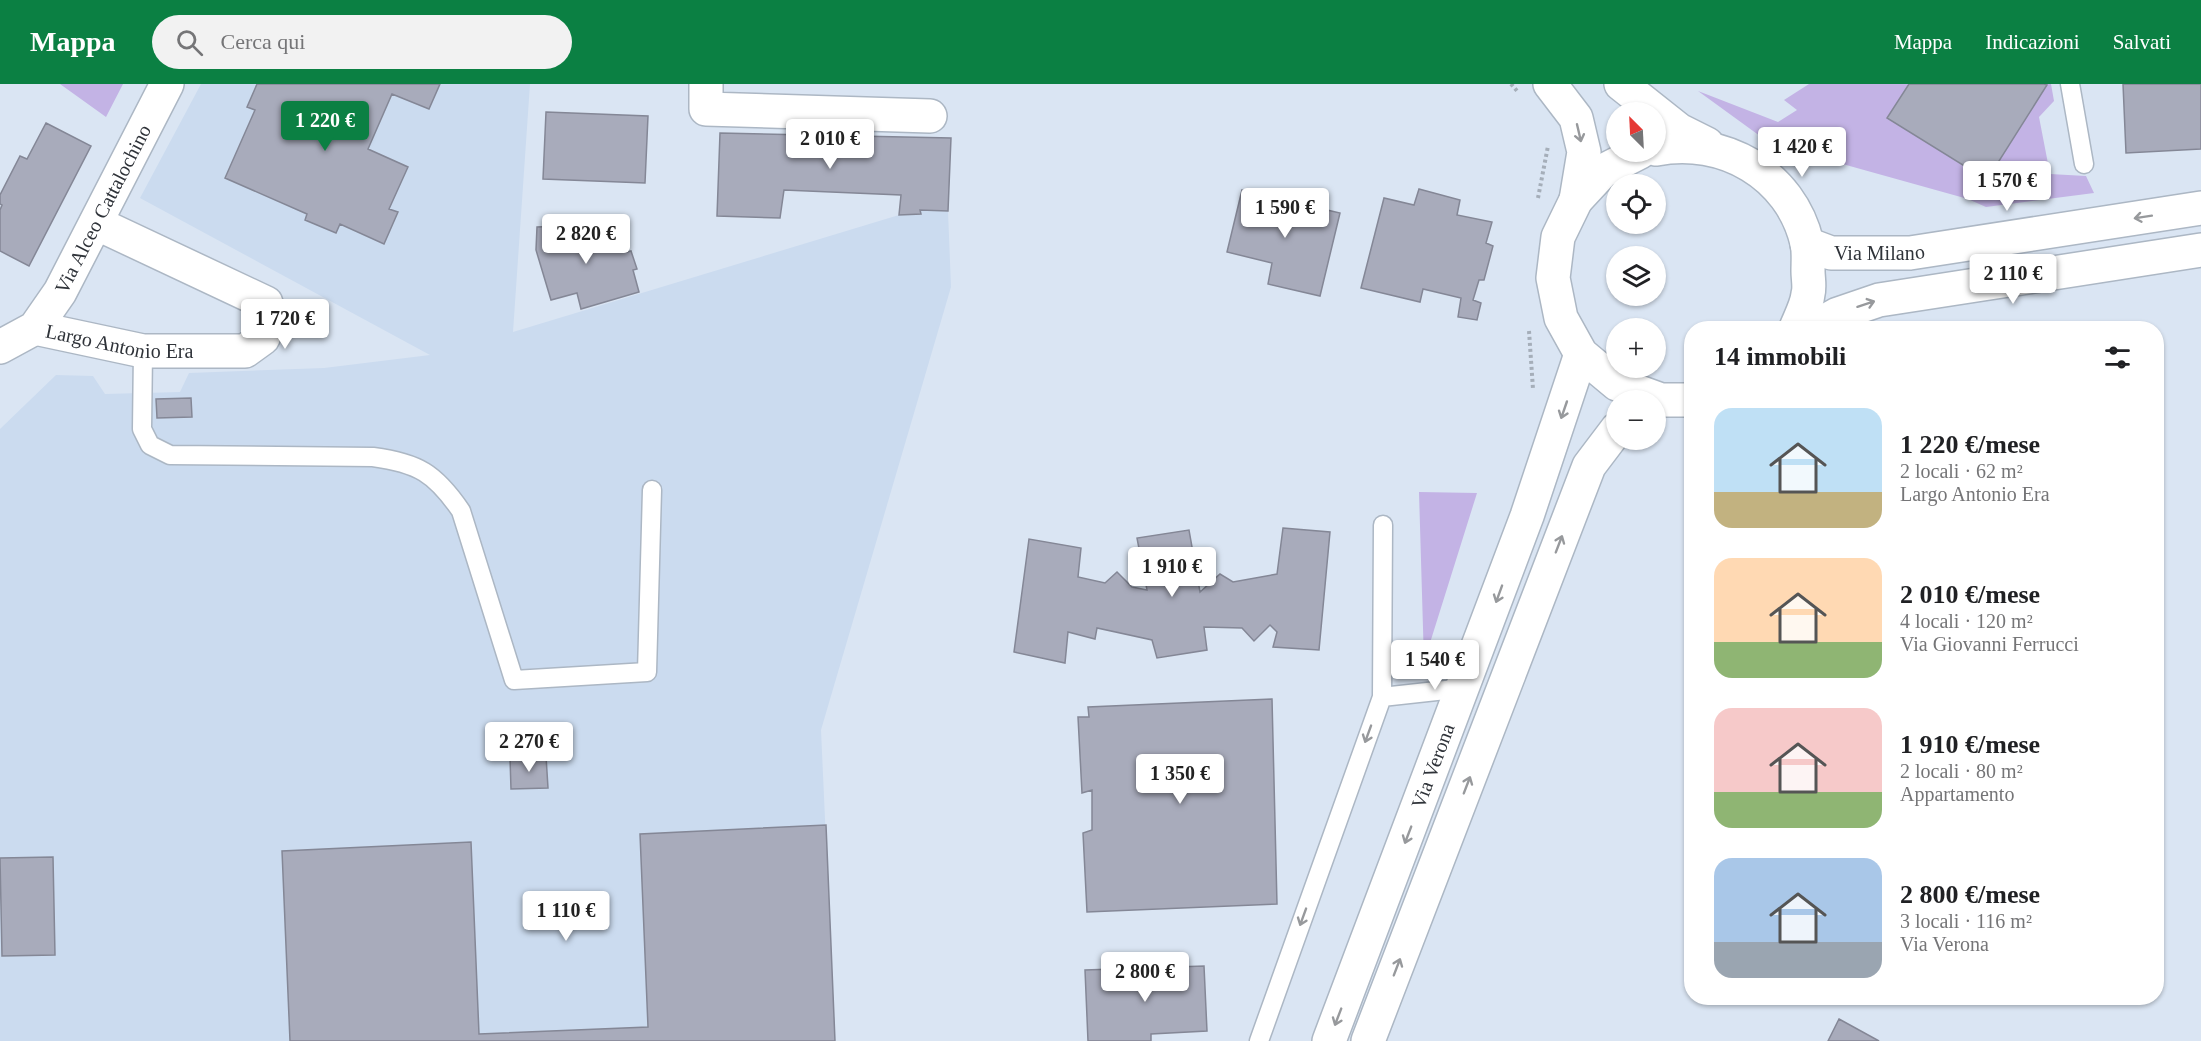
<!DOCTYPE html>
<html lang="it">
<meta charset="utf-8">
<style>
:root{--surface:#fff;--page:#f2f2f2;--text:#202124;--muted:#757577;--accent:#0b8043}
body{margin:0;font-family:Georgia,serif;background:var(--page);color:var(--text);height:100vh;display:flex;flex-direction:column;font-size:22px;white-space:nowrap}
*{box-sizing:border-box;margin:0}
p{font-size:20px;color:var(--muted)}
.icon{flex:none;width:33px;height:33px;fill:none;stroke:currentColor;stroke-width:2;stroke-linecap:round;stroke-linejoin:round}
.map{position:relative;flex:1;overflow:hidden}
.details{position:absolute;left:1684px;top:237px;width:480px;height:684px;display:flex;flex-direction:column;background:var(--surface);border-radius:24px;box-shadow:0 2px 4px #0004}
.details>*{flex:none}
.needle{width:39px;rotate:336deg}
.tools{position:absolute;left:1606px;top:18px;display:grid;gap:12px}
.tools a{display:grid;place-items:center;width:60px;height:60px;border-radius:50%;background:var(--surface);box-shadow:0 2px 4px #0004;font-size:30px}
.price{position:absolute;translate:-50% -51px;padding:0 14px;border-radius:6px;background:#fff;color:#222;font-size:20px;line-height:39px;filter:drop-shadow(0 2px 3px #0008)}
.price::after{content:'';position:absolute;left:50%;top:36px;width:18px;height:14px;margin-left:-9px;background:inherit;clip-path:polygon(0 0,100% 0,50% 100%)}
.price.on{background:var(--accent);color:#fff}
ul{padding:0;list-style:none}
li{display:flex;align-items:center;gap:18px;height:150px;padding:0 30px}
li span{display:grid;place-items:center;flex:none;width:168px;height:120px;border-radius:18px;color:#555}
li>.icon{margin-inline-start:auto}
span .icon{width:72px;height:72px;fill:#fffc;stroke-width:1}
li b{font-size:26px}
h2{display:flex;justify-content:space-between;align-items:center;height:72px;padding:0 30px;font-size:26px}
header{display:flex;align-items:center;gap:36px;box-sizing:border-box;height:84px;padding:0 30px;background:var(--accent);color:#fff}
header strong{font-size:28px}
nav{display:flex;gap:33px;margin-inline-start:auto;font-size:21px}
.search{width:420px;height:54px;background:var(--page);display:flex;align-items:center;gap:15px;box-sizing:border-box;padding:0 21px;border-radius:33px;color:var(--muted);font-size:22px}
.map>svg:first-child{display:block}
</style>
<header>
<strong>Mappa</strong>
<div class="search"><svg class="icon" aria-label="search" viewBox="0 0 24 24"><circle cx="10" cy="10" r="6"/><path d="M15 15l6 6"/></svg>Cerca qui</div>
<nav><a>Mappa</a><a>Indicazioni</a><a>Salvati</a></nav>
</header>
<div class="map">
<svg width="2201" height="957" viewBox="0 0 2201 957">
<rect width="100%" height="100%" fill="#dae5f3"/>
<path fill="#cbdbef" d="M 201,0 L 530,0 L 513,248 L 899,131 L 920,130 L 920,126 L 948,127 L 951,203 L 821,646 L 835,957 L 0,957 L 0,345 L 56,291 L 93,292 L 105,310 L 180,308 L 189,289 L 324,284 L 430,271 L 140,114 Z"/>
<path fill="#c3b3e5" d="M 60,0 L 123,0 L 106,33 Z
M 1809,0 L 1909,0 L 1887,34 L 1987,96 L 2046,2 L 2044,0 L 2051,0 L 2054,17 L 2039,33 L 2050,90 L 2086,92 L 2094,109 L 1986,123 L 1968,115 L 1771,60 L 1698,7 L 1778,38 L 1797,26 L 1784,16 Z
M 1419,408 L 1477,409 L 1424,578 Z"/>
<path fill="#a8abbb" stroke="#848796" stroke-width="1.5" d="M 257,0 L 440,0 L 429,25 L 392,10 L 368,65 L 408,83 L 389,125 L 398,128 L 384,160 L 340,140 L 336,149 L 305,136 L 307,130 L 225,94 L 255,26 L 247,23 Z
M 1909,0 L 2044,0 L 2047,1 L 1987,96 L 1887,34 Z
M 2123,0 L 2201,0 L 2201,65 L 2126,69 Z
M 546,28 L 648,32 L 645,99 L 543,95 Z
M 46,39 L 91,62 L 29,182 L 0,167 L 0,126 L 2,121 L 0,120 L 0,111 L 20,72 L 27,75 Z
M 720,49 L 951,54 L 948,127 L 920,126 L 921,130 L 899,131 L 901,111 L 784,106 L 780,134 L 717,132 Z
M 1419,105 L 1460,116 L 1457,131 L 1492,138 L 1486,159 L 1493,162 L 1484,196 L 1479,196 L 1473,216 L 1481,219 L 1477,236 L 1458,233 L 1461,214 L 1423,205 L 1420,218 L 1361,204 L 1384,114 L 1414,121 Z
M 1242,106 L 1275,114 L 1282,109 L 1290,110 L 1298,119 L 1340,129 L 1320,212 L 1268,200 L 1272,179 L 1227,168 Z
M 595,141 L 598,150 L 619,144 L 627,168 L 631,167 L 637,185 L 633,186 L 639,208 L 581,225 L 577,209 L 551,216 L 536,166 L 537,143 L 562,142 L 561,151 Z
M 191,314 L 192,333 L 157,334 L 156,315 Z
M 1283,444 L 1330,448 L 1319,566 L 1273,563 L 1277,548 L 1270,541 L 1254,557 L 1242,544 L 1204,543 L 1207,566 L 1157,574 L 1152,556 L 1097,544 L 1095,555 L 1068,548 L 1065,579 L 1014,568 L 1029,455 L 1081,464 L 1078,493 L 1105,499 L 1117,488 L 1132,503 L 1147,506 L 1137,454 L 1189,446 L 1200,508 L 1220,490 L 1233,498 L 1277,490 Z
M 1272,615 L 1277,820 L 1087,828 L 1083,749 L 1092,746 L 1092,706 L 1082,709 L 1078,633 L 1089,633 L 1088,623 Z
M 546,672 L 548,704 L 511,705 L 510,674 Z
M 826,741 L 835,957 L 290,957 L 282,767 L 471,758 L 479,950 L 648,943 L 640,750 Z
M 53,773 L 55,871 L 2,872 L 0,774 Z
M 1204,882 L 1207,947 L 1151,950 L 1151,957 L 1088,957 L 1085,886 Z
M 1839,935 L 1879,957 L 1828,957 Z"/>
<g fill="none" stroke-linecap="round" stroke-linejoin="round">
<defs>
<path id="lane" d="M 2070,0 L 2084,80
M 143,267 L 142,345 L 150,361 L 170,371 L 373,373 C 418,379 435,389 461,427 L 514,596 L 647,588 L 652,406
M 1382,613 L 1383,441
M 1259,957 L 1382,613 L 1464,604"/>
<g id="street">
<path d="M 706,0 L 706,25 L 930,32"/>
<path id="s1" d="M 35,244 L 143,267 L 245,267 L 263,254 L 270,235 L 266,219 L 96,139"/>
<path id="s2" d="M 0,263 L 35,244 L 60,208 L 167,0"/>
</g>
<g id="secondary">
<path d="M 1550,0 L 1576,34 L 1584,68 L 1576,116"/>
<path d="M 1621,0 L 1679,46 L 1707,60"/>
<path d="M 1656,65 C 1723,52 1791,90 1807,159 C 1809,168 1808,178 1808,187 C 1808,194 1810,203 1808,210 C 1807,221 1800,234 1796,244"/>
<path d="M 1640,68 L 1603,87 L 1576,116 L 1558,153 L 1553,194 L 1561,234 L 1581,270 L 1617,300 L 1661,316 L 1692,316"/>
<path id="s3" d="M 1807,160 L 1831,169 L 1910,169 L 2201,124"/>
<path d="M 1813,244 L 1838,230 L 1879,216 L 2201,166"/>
<path id="s4" d="M 1329,957 L 1527,432 L 1581,270"/>
<path d="M 1368,957 L 1589,382 L 1617,345"/>
</g>
</defs>
<use href="#lane" stroke="#acb7c4" stroke-width="21"/>
<use href="#street" stroke="#acb7c4" stroke-width="36"/>
<use href="#secondary" stroke="#acb7c4" stroke-width="36"/>
<path stroke="#a5aeb9" stroke-width="4" stroke-dasharray="3 3" stroke-linecap="butt" d="M 1511,0 L 1518,8
M 1538,114 L 1548,62
M 1529,247 L 1533,305"/>
<use href="#lane" stroke="#fff" stroke-width="18"/>
<use href="#street" stroke="#fff" stroke-width="33"/>
<use href="#secondary" stroke="#fff" stroke-width="33"/>
</g>
<defs><path id="oneway-shaft" d="M-6 0H5M1.5-3L5.5 0L1.5 3" fill="none" stroke-width="1.6" stroke-linecap="round" stroke-linejoin="round" transform="scale(1.5)"/></defs>
<g stroke="#97999c">
<use href="#oneway-shaft" transform="translate(1579 49) rotate(77)"/>
<use href="#oneway-shaft" transform="translate(2143 133) rotate(171)"/>
<use href="#oneway-shaft" transform="translate(1866 220) rotate(-18)"/>
<use href="#oneway-shaft" transform="translate(1564 326) rotate(109)"/>
<use href="#oneway-shaft" transform="translate(1559 460) rotate(-69)"/>
<use href="#oneway-shaft" transform="translate(1499 510) rotate(110)"/>
<use href="#oneway-shaft" transform="translate(1368 650) rotate(110)"/>
<use href="#oneway-shaft" transform="translate(1467 701) rotate(-69)"/>
<use href="#oneway-shaft" transform="translate(1408 751) rotate(111)"/>
<use href="#oneway-shaft" transform="translate(1303 833) rotate(110)"/>
<use href="#oneway-shaft" transform="translate(1397 883) rotate(-69)"/>
<use href="#oneway-shaft" transform="translate(1338 933) rotate(111)"/>
</g>
<g text-anchor="middle" stroke-width="4.5" stroke-linejoin="round" paint-order="stroke">
<g font-size="20" fill="#2f3339" stroke="#e9f2fd">
<text dy="7" stroke="none"><textPath href="#s2" startOffset="177">Via Alceo Cattalochino</textPath></text>
<text dy="7" stroke="none"><textPath href="#s3" startOffset="74">Via Milano</textPath></text>
<text dy="7" stroke="none"><textPath href="#s1" startOffset="86">Largo Antonio Era</textPath></text>
<text dy="7" stroke="none"><textPath href="#s4" startOffset="294">Via Verona</textPath></text>
</g>
</g>
</svg>
<div class="tools">
<a><svg class="needle" viewBox="-14 -14 28 28"><path d="M0-13l5 13h-10z" fill="#e53935"/><path d="M0 13l5-13h-10z" fill="#757577"/></svg></a>
<a><svg class="icon" aria-label="locate" viewBox="0 0 24 24"><circle cx="12" cy="12" r="6"/><path d="M12 2v4M12 18v4M2 12h4M18 12h4"/></svg></a>
<a><svg class="icon" aria-label="layers" viewBox="0 0 24 24"><path d="M12 4l9 5-9 5-9-5zM3 14l9 5 9-5"/></svg></a>
<a>+</a>
<a>−</a>
</div>
<b class="price on" style="left:325px;top:68px">1 220 €</b>
<b class="price" style="left:830px;top:86px">2 010 €</b>
<b class="price" style="left:1802px;top:94px">1 420 €</b>
<b class="price" style="left:2007px;top:128px">1 570 €</b>
<b class="price" style="left:1285px;top:155px">1 590 €</b>
<b class="price" style="left:586px;top:181px">2 820 €</b>
<b class="price" style="left:2013px;top:221px">2 110 €</b>
<b class="price" style="left:285px;top:266px">1 720 €</b>
<b class="price" style="left:1172px;top:514px">1 910 €</b>
<b class="price" style="left:1435px;top:607px">1 540 €</b>
<b class="price" style="left:529px;top:689px">2 270 €</b>
<b class="price" style="left:1180px;top:721px">1 350 €</b>
<b class="price" style="left:566px;top:858px">1 110 €</b>
<b class="price" style="left:1145px;top:919px">2 800 €</b>
<section class="details">
<h2>14 immobili<svg class="icon" aria-label="filters" viewBox="0 0 24 24"><path d="M4 7h16M4 17h16"/><circle cx="9" cy="7" r="2"/><circle cx="15" cy="17" r="2"/></svg></h2>
<ul>
<li><span style="background:linear-gradient(#bfe0f5 70%,#c2b280 0)"><svg class="icon" aria-label="home" viewBox="0 0 24 24"><path d="M3 11l9-7 9 7M6 9v11h12V9"/></svg></span><div><b>1 220 €/mese</b><p>2 locali · 62 m²</p><p>Largo Antonio Era</p></div></li>
<li><span style="background:linear-gradient(#ffd9b3 70%,#8fb573 0)"><svg class="icon" aria-label="home" viewBox="0 0 24 24"><path d="M3 11l9-7 9 7M6 9v11h12V9"/></svg></span><div><b>2 010 €/mese</b><p>4 locali · 120 m²</p><p>Via Giovanni Ferrucci</p></div></li>
<li><span style="background:linear-gradient(#f6c9c9 70%,#8fb573 0)"><svg class="icon" aria-label="home" viewBox="0 0 24 24"><path d="M3 11l9-7 9 7M6 9v11h12V9"/></svg></span><div><b>1 910 €/mese</b><p>2 locali · 80 m²</p><p>Appartamento</p></div></li>
<li><span style="background:linear-gradient(#a9c7e8 70%,#9aa5b1 0)"><svg class="icon" aria-label="home" viewBox="0 0 24 24"><path d="M3 11l9-7 9 7M6 9v11h12V9"/></svg></span><div><b>2 800 €/mese</b><p>3 locali · 116 m²</p><p>Via Verona</p></div></li>
</ul>
</section>
</div>
